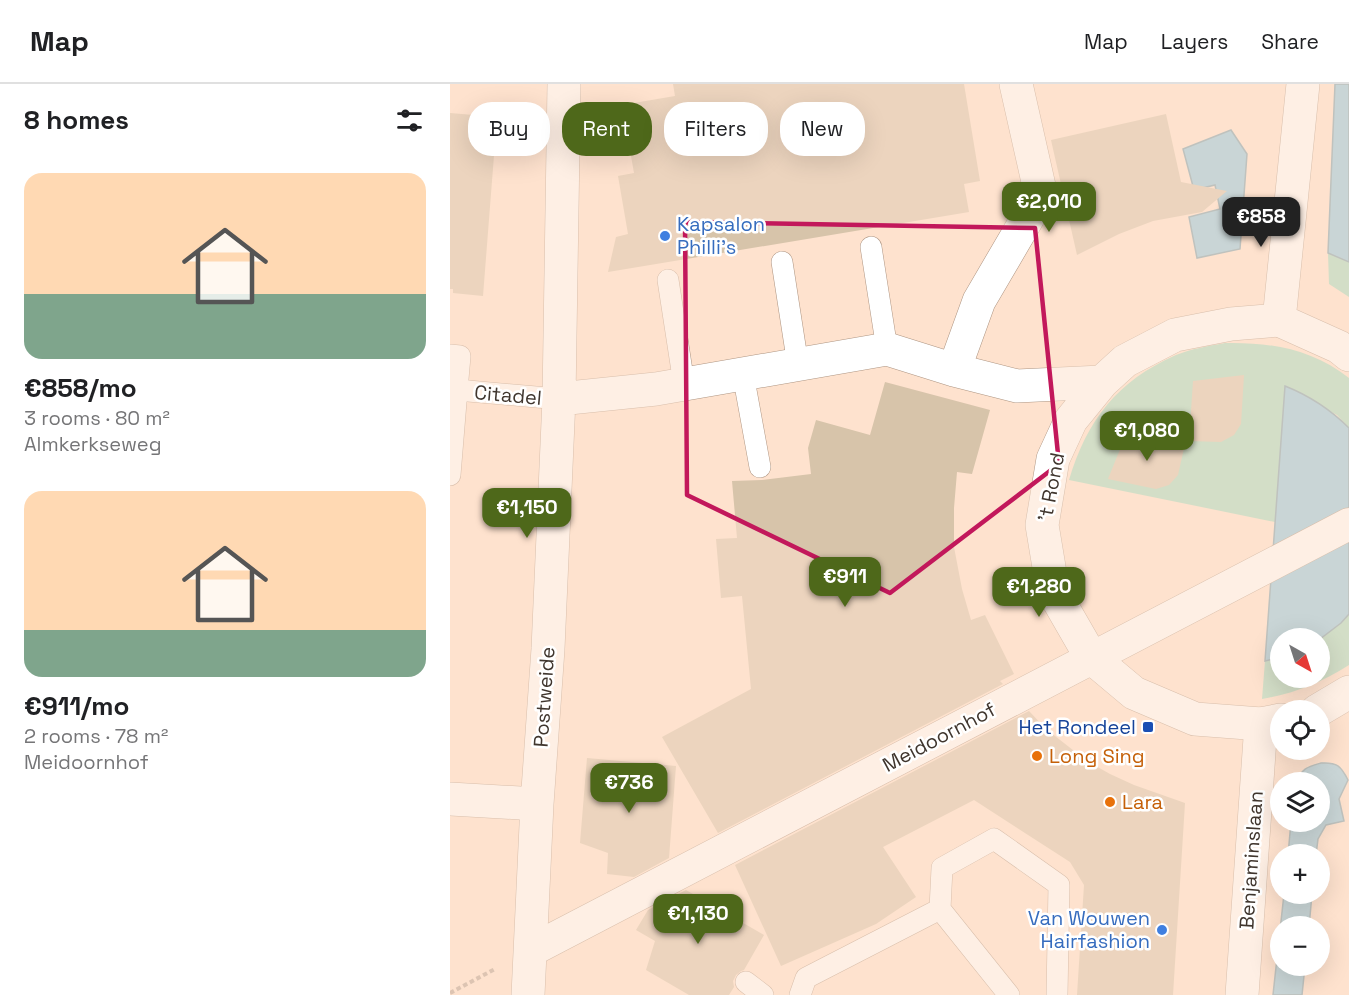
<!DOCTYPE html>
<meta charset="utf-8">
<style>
:root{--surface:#fff;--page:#f2f2f2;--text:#202124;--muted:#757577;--line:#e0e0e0;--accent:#4e681a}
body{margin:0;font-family:"Space Grotesk",sans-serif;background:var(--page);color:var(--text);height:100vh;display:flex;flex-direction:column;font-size:22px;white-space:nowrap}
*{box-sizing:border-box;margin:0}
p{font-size:20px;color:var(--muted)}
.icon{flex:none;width:33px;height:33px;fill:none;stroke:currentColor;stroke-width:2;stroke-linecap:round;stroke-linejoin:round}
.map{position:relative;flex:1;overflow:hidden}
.sheet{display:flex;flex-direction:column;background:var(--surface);width:450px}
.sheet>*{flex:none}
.banner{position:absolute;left:18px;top:18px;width:570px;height:54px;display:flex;gap:12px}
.needle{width:39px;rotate:141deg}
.tools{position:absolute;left:820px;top:544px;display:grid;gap:12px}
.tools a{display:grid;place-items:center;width:60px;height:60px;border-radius:50%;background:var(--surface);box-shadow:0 6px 24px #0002;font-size:30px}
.price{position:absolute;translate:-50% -51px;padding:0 14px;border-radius:12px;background:var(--accent);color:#fff;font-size:20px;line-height:39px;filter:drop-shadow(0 2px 3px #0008)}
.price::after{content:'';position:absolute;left:50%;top:36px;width:18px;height:14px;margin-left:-9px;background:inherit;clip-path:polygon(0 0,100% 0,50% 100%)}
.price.active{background:#222;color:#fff}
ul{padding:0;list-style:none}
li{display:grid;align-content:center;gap:12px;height:318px;padding:0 24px}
li span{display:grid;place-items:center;height:186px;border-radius:18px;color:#555}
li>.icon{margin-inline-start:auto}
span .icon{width:108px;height:108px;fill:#fffc;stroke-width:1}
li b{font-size:26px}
h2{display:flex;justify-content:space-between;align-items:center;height:72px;padding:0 24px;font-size:26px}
.tag{padding:0 21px;border-radius:24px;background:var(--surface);box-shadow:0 6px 24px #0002;font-size:21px;line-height:54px}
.tag.active{background:var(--accent);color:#fff}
header{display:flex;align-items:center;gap:36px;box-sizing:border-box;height:84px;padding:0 30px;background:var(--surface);border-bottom:2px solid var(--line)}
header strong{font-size:28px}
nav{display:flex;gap:33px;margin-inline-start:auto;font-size:21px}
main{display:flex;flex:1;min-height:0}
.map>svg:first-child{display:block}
</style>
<header>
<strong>Map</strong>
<nav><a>Map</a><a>Layers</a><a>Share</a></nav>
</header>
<main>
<section class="sheet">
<h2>8 homes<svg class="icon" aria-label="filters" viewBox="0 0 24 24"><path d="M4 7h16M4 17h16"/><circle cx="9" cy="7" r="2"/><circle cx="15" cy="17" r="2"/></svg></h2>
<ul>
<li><span style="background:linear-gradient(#ffd9b3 65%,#7fa58c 0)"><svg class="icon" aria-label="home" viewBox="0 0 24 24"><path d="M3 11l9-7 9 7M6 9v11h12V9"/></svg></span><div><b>€858/mo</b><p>3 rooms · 80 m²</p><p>Almkerkseweg</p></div></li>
<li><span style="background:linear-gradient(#ffd9b3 75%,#7fa58c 0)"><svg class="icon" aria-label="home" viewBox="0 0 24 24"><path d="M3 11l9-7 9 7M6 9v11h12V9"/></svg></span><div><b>€911/mo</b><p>2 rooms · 78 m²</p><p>Meidoornhof</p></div></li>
</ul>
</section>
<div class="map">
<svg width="899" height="911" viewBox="0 0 899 911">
<rect width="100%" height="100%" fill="#fee2ce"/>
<path fill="#a1d9be" d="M 878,169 L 899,178 L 899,213 L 879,200 Z
M 775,259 C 820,258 862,265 899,294 L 899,344 L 887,331 L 835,303 L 825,438 L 619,396 C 637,336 667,297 726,271 C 741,265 758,262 775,259 Z
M 899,530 L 899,581 C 870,599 846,609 812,615 L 815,577 L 831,573 L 831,594 L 870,594 L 870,555 L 891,539 Z"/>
<path fill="#8ac6df" stroke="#749baa" stroke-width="1.5" d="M 885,0 L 899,0 L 899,178 L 878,169 Z
M 781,46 L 797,70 L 790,165 L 747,174 L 739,133 L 770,125 L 765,101 L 744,106 L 733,65 Z
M 835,302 C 860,312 880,325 899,344 L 899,530 L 891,539 L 870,555 L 831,555 L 831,573 L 815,577 Z
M 871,679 C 887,678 891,682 898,696 L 889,715 L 894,737 L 876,741 L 868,755 L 866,771 L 838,771 L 841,738 L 870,738 L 870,699 L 846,699 C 852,684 857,683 871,679 Z
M 834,810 L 862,810 L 859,843 L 831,843 L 831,882 L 855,882 L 852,911 L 823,911 Z"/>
<path fill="#d7c4aa" d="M 223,0 L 514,0 L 530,97 L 514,100 L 519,128 L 158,188 L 166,153 L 178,150 L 168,92 L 184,89 L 172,21 L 225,12 Z
M 0,29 L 47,33 L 33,212 L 3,209 L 3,205 L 0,205 Z
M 716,30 L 731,98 L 777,107 L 752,128 L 703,137 L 669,150 L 627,171 L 601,56 Z
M 794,291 L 791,340 L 784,351 L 771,358 L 739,357 L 743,297 Z
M 435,298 L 540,326 L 522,390 L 507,388 L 504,424 L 504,463 L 512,505 L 521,536 L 535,531 L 564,590 L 550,597 L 553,600 L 268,749 L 212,653 L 301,605 L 292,512 L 271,514 L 266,455 L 287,454 L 282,397 L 312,396 L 361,390 L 358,364 L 366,336 L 420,351 Z
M 677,348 L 735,360 L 728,391 L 719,401 L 706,405 L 658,395 Z
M 579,627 L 596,645 L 637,677 L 660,690 L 684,701 L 735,719 L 723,911 L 627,911 L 634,801 L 620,778 L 524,716 L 433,763 L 466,813 L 426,840 L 331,882 L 285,781 Z
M 137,674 L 226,682 L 219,774 L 184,793 L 157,790 L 158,769 L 130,759 Z
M 236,806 L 314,851 L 294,886 L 291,887 L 286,891 L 283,897 L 284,903 L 279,911 L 239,911 L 196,886 L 205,857 L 186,846 L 198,826 Z"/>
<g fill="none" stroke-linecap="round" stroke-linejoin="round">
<defs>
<path id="service" d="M 421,163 L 437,265
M 332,178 L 348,281
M 218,196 L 234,300
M 0,271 L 10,272 L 7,306 L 109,315
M 293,290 L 310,383
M 0,391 L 7,306
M 490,825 L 559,911
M 296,898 L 313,911
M 350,911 L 356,894 L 490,825 L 492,784 L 544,755 L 609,801 L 607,911"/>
<path id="pedestrian" d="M 80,867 L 899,440"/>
<path id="minor" d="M 504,286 L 529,217 L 591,111 L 566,0
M 109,315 L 206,305 L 437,265 L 504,286 L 567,302 L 652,298
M 811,640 L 745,635 L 684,609 L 641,573 L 603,507 L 592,441 L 603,375 L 621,336 L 652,298 L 675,277 L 725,251 L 781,240 L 829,236
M 0,715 L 87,720
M 78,911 L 87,720 L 98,565 L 109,315 L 114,0"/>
<path id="tertiary" d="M 853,0 L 829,236 L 889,263 L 899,271
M 867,627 L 899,608
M 792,911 L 811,640 L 831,636"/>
</defs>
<use href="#service" stroke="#ae9582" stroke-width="22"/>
<use href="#pedestrian" stroke="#ae9582" stroke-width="33"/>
<use href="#minor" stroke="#ae9582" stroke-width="34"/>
<use href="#tertiary" stroke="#ae9582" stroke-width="34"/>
<path stroke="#b5a091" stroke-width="4" stroke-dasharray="4.5 3" stroke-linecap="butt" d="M 0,909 L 45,885"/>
<use href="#service" stroke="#fff" stroke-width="21"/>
<use href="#pedestrian" stroke="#fff" stroke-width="32"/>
<use href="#minor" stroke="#fff" stroke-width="33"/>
<use href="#tertiary" stroke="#fff" stroke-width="33"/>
</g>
<path d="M0 0H899V911H0ZM 235,138 L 585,144 L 609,380 L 440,509 L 237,411 Z" fill="#fee2ce" fill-opacity=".55" fill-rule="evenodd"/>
<path fill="none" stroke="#c2185b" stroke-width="4.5" stroke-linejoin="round" d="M 235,138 L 585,144 L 609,380 L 440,509 L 237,411 Z"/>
<g fill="#3f7fe0" stroke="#fff" stroke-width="2">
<circle cx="215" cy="152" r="6"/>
<circle cx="712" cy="846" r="6"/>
</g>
<rect fill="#1a4fb4" stroke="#fff" stroke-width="2" x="692" y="637" width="12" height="12" rx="3"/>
<g fill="#e8710a" stroke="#fff" stroke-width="2">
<circle cx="587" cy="672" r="6"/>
<circle cx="660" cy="718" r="6"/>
</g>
<g text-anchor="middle" stroke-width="5" stroke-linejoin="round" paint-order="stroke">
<g font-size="20" fill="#366cbe" stroke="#fff" text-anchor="start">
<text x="227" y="147">Kapsalon<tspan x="227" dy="23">Philli's</tspan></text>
<text x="700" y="841" text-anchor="end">Van Wouwen<tspan x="700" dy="23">Hairfashion</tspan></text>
</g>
<g font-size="20" fill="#40362e" stroke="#fff">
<text transform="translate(58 311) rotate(5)" y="7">Citadel</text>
<text transform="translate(601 403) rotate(-79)" y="7">'t Rond</text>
<text transform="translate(94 613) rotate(-86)" y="7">Postweide</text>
<text transform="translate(489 653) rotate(-28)" y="7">Meidoornhof</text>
<text transform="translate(801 776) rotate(-86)" y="7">Benjaminslaan</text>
</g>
<g font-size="20" fill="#164399" stroke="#fff" text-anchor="end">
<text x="686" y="650">Het Rondeel</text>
</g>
<g font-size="20" fill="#c56008" stroke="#fff" text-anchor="start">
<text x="599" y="679">Long Sing</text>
<text x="672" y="725">Lara</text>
</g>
</g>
</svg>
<div class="tools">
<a><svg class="needle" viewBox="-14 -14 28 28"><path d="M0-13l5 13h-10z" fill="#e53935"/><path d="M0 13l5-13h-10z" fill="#757577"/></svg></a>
<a><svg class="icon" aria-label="locate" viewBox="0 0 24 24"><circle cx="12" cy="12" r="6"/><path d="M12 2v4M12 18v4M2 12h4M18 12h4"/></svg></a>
<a><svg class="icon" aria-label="layers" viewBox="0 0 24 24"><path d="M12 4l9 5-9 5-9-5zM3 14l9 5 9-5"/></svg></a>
<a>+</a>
<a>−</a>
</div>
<b class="price" style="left:599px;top:149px">€2,010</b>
<b class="price active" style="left:811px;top:164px">€858</b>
<b class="price" style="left:697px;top:378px">€1,080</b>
<b class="price" style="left:77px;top:455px">€1,150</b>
<b class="price" style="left:395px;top:524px">€911</b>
<b class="price" style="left:589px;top:534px">€1,280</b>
<b class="price" style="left:179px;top:730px">€736</b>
<b class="price" style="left:248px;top:861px">€1,130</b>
<div class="banner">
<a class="tag">Buy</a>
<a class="tag active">Rent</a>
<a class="tag">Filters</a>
<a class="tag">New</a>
</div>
</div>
</main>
